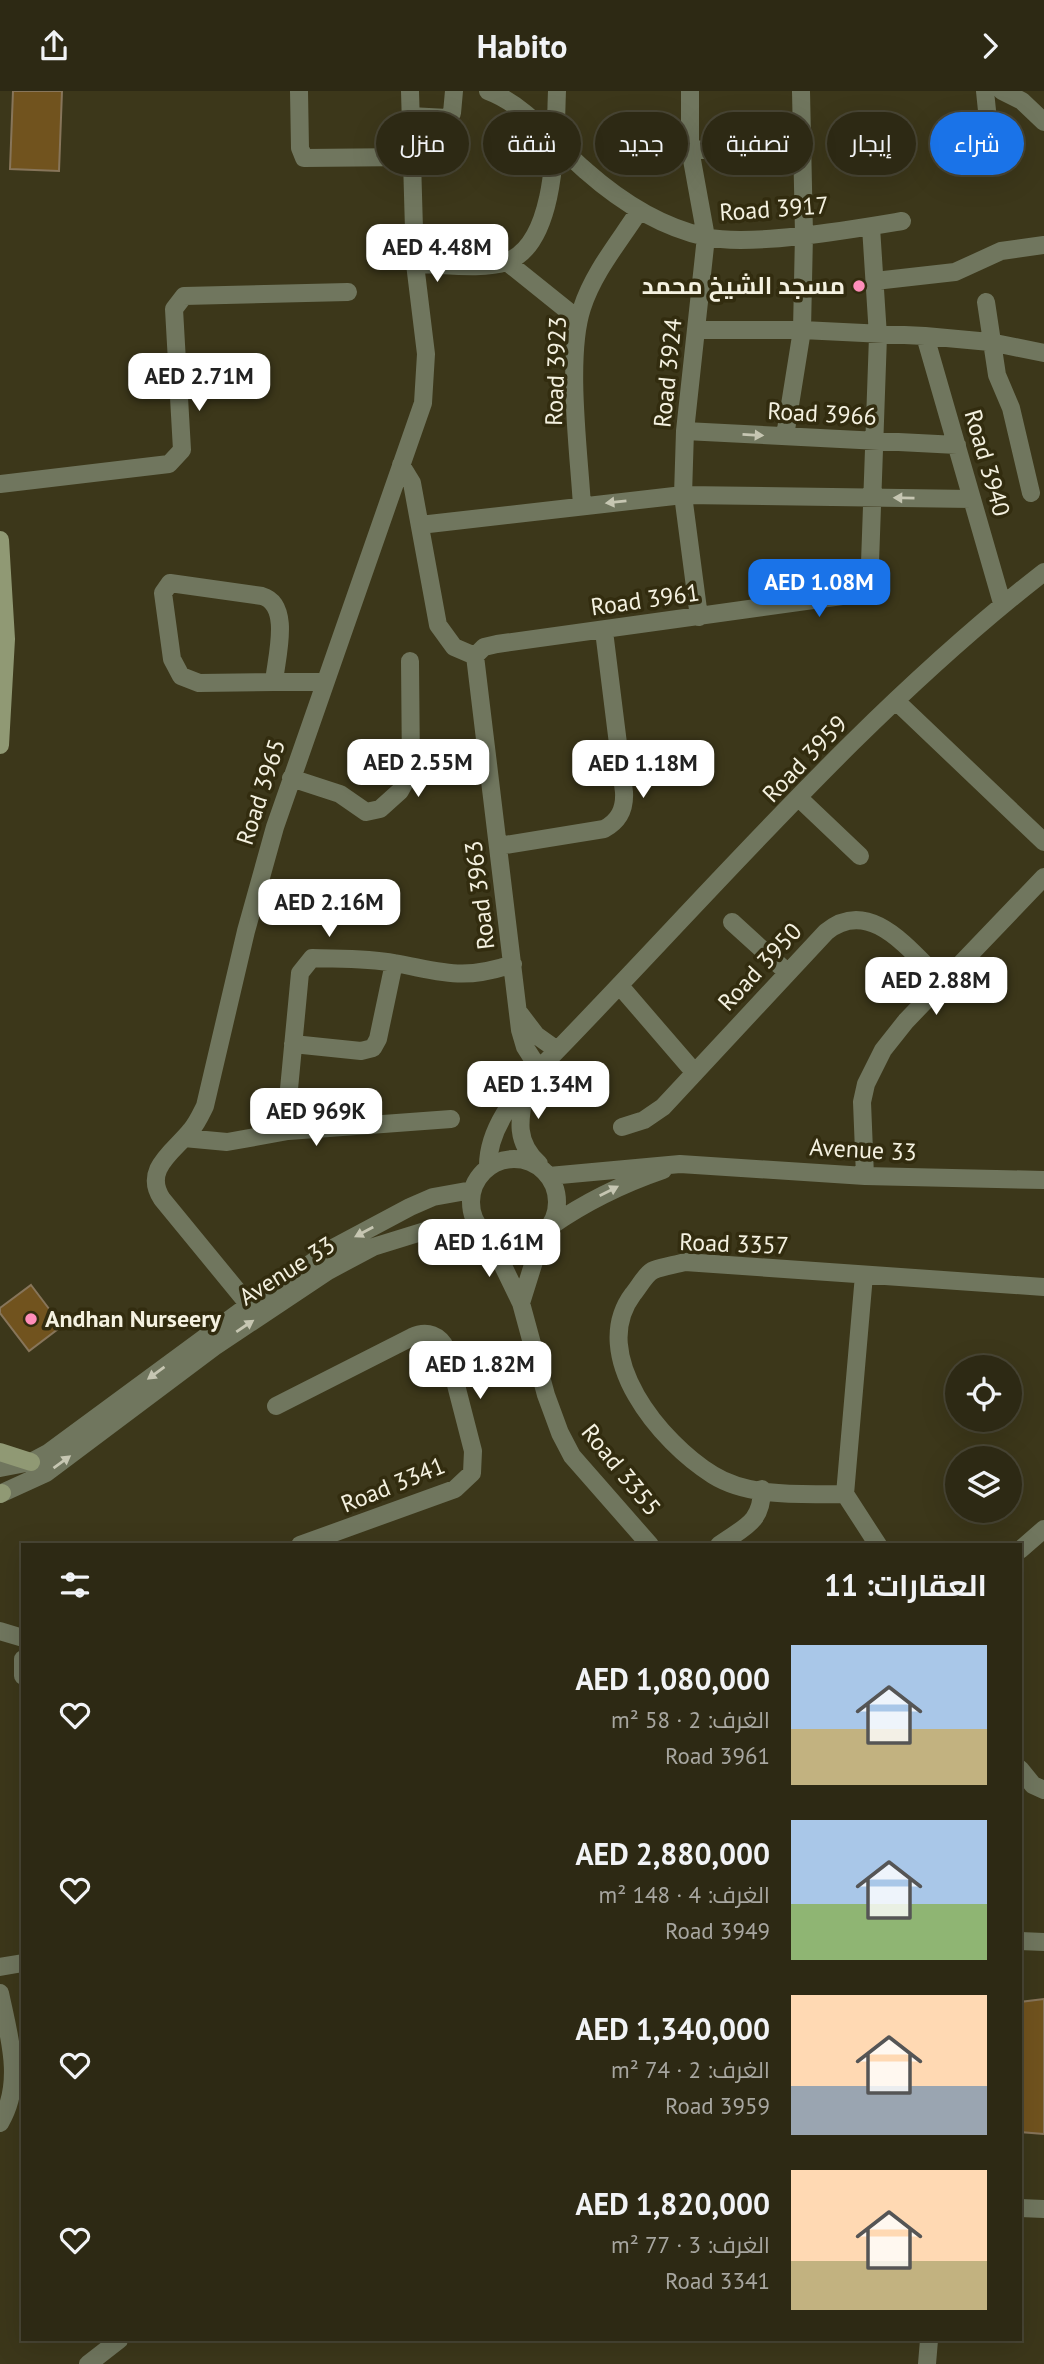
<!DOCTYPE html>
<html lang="ar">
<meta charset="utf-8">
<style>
:root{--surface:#2d2914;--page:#393522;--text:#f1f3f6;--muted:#a7a6a0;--line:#484534;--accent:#1a73e8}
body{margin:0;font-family:"PT Sans",Cairo,sans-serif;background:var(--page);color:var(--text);direction:rtl;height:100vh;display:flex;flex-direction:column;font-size:26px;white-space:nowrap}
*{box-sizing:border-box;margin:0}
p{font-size:23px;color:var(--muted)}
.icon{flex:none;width:38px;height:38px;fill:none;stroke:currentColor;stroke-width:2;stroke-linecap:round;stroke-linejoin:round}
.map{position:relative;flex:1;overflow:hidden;direction:ltr}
.panel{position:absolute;left:21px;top:1452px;width:1001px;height:798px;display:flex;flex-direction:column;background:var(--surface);border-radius:0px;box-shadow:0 7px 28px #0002,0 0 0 2px var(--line);direction:rtl}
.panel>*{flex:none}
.hud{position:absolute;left:21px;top:21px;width:1003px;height:63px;direction:rtl;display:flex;gap:14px}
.buttons{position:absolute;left:945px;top:1264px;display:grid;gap:14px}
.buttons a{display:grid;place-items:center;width:77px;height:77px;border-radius:50%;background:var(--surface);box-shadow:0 7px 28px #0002,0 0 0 2px var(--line);font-size:35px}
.price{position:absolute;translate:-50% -60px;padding:0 16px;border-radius:14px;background:#fff;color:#222;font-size:23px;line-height:46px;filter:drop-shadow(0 2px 4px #0008)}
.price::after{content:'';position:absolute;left:50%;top:42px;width:21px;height:16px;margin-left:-10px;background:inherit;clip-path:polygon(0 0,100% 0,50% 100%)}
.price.current{background:var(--accent);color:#fff}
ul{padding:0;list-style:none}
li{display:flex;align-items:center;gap:21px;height:175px;padding:0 35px}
li span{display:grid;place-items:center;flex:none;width:196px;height:140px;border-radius:0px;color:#555}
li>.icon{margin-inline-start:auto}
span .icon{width:84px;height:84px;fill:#fffc;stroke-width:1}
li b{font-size:30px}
h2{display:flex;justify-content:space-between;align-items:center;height:84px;padding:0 35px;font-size:30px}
.chip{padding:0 24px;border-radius:32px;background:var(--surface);box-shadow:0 7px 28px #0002,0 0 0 2px var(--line);font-size:24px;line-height:63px}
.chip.current{background:var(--accent);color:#fff}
header{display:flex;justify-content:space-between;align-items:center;height:91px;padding:0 35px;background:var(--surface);font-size:32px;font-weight:700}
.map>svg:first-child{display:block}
</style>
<header><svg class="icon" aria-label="forward" viewBox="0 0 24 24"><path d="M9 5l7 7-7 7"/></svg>Habito<svg class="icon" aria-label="share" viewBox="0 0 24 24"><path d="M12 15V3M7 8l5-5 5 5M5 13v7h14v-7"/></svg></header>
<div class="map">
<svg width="1044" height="2273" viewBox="0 0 1044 2273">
<rect width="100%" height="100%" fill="#3c371a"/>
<path fill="#71531e" stroke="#87755a" stroke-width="2" d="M 13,0 L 62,0 L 59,80 L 10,78 Z
M 31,1194 L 62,1235 L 29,1260 L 0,1222 L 0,1217 Z
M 1044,1908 L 1044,2043 L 1020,2041 L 1020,1911 Z"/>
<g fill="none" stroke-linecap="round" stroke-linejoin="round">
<path stroke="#70765e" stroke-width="18" d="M 299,0 L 300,57 L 304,67 L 410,66
M 488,0 C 528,15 554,53 586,80 C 620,110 661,136 706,146 C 751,156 854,138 902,130
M 690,0 L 690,58 L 706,146 L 685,340 L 683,404 L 699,526
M 985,0 L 990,49
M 1002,0 L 1022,10 L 1044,31
M 410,25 L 447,27 L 452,22 L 454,0
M 690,58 L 803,64
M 507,171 L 578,228
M 415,173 C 441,173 483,179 506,171 C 558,153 555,45 557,0
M 875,190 L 955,181 L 1001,160 L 1044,154
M 986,211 L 997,284 L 1011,317 L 1031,402
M 698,239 L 802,239 L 925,245 L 990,251 L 1044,262
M 925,245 L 1002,512
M 685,340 L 957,354
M 785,345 L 802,239 L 804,143 L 801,0
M 401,374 L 412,392 L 438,534 L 454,556 L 475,565 L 520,939 L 525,956 L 539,978
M 0,393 L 169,373 L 182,359 L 174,218 L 184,205 L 348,201
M 582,415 C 579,362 566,266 582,217 C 593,182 619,151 639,120
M 420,434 L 683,404 L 972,408
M 170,492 L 262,505 C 292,514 276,567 274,591 L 199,592 L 181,585 L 172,568 L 163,502 Z
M 475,565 L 484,556 L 497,553 L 849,504 C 866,497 868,490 870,472 L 878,245 L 871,136
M 274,591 L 323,591
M 896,610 L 1044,751
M 291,687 L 340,703 L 366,721 L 380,718 L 400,700 L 411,680 L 410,570
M 800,708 L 860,765
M 499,755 L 604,738 C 619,730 625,718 624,701 L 604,540
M 732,831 L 788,882
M 620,895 L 695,982
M 520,923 L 536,944 L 557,959
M 293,953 L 361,960 L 373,957 L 378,948 L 394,872
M 289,998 L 300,882 L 312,867 C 339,868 367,867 394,872 C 444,881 462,890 513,873
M 525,1000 C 519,1029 515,1051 539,1073
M 622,1036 L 644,1029 L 663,1016 L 826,841 C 871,804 911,862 943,891
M 184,1047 L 227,1051 L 288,1040 L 451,1028
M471 1111a43 43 0 1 1 86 0a43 43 0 1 1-86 0Z
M 488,1077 C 487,1039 515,1005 539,978 C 704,810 858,626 1044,481
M 549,1085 L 680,1073 L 865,1085 L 1044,1089
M 865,1085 L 862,1011 L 866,993 L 883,959 L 906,930 L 1044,786
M 551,1135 C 587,1110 622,1093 663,1079
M 490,1148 L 521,1212 L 546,1304 L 560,1342 L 572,1365 L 650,1454
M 864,1184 L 845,1403 L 878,1454
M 521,1212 L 542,1145
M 249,1214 L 162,1108 C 142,1078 175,1060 191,1039 C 197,1032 201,1023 205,1015 L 246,840 L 275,736 L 423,312 L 426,263 L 415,173 L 410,0
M 276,1315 L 412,1246 C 427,1239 440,1244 447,1259 L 473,1360 L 472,1382 L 455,1398 L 300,1454
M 0,1377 L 31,1371 L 48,1362 L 249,1214 L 335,1156 L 410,1116 L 433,1106 L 472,1099
M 0,1403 L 46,1382 L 214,1256 L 328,1180 L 373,1156 L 428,1139 L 480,1139
M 845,1403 C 804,1403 750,1407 713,1384 C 661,1352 587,1264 633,1203 C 639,1196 646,1182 654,1179 C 664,1175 675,1174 685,1171 L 1044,1196
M 719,1454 C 744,1436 762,1432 762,1398
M 1020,1459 L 1044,1438
M 0,1540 L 23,1547
M 23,1568 L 23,1585
M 1020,1678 L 1033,1694 L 1044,1699
M 1020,1850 L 1044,1851
M 0,1876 L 23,1872
M 0,1902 C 9,1945 24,1992 0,2032
M 1020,2117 L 1044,2118
M 88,2273 L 119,2249
M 927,2273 L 929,2249"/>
<path stroke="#909974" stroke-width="18" d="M 0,449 L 6,548 L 0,654
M 0,1361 L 31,1371
M 0,1403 L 2,1402"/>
</g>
<defs><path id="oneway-solid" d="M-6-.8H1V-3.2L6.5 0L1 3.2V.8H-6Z" transform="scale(1.75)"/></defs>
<g fill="#c6c6b2">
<use href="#oneway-solid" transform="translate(753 344) rotate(3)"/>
<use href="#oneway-solid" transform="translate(904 407) rotate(-179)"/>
<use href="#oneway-solid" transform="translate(616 411) rotate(174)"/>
<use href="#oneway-solid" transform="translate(609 1100) rotate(-27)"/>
<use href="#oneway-solid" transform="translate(364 1141) rotate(152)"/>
<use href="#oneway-solid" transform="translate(245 1235) rotate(-34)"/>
<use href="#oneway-solid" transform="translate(156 1282) rotate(144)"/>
<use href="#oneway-solid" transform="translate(62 1371) rotate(-36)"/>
</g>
<g fill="#ff8eba" stroke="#322c0f" stroke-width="2.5">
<circle cx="859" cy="195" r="7"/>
<circle cx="31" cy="1228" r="7"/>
</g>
<g text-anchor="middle" stroke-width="7" stroke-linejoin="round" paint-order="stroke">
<g font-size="24" fill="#f4f1e0" stroke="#322c0f">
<text transform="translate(774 118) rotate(-4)" y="8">Road 3917</text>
<text transform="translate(556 280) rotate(-88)" y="8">Road 3923</text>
<text transform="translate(668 282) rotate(-84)" y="8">Road 3924</text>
<text transform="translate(822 323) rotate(3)" y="8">Road 3966</text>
<text transform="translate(987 372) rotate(74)" y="8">Road 3940</text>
<text transform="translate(645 509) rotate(-8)" y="8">Road 3961</text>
<text transform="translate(805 668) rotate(-46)" y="8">Road 3959</text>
<text transform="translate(261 701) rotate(-72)" y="8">Road 3965</text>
<text transform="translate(480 804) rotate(-97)" y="8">Road 3963</text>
<text transform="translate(760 876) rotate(-47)" y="8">Road 3950</text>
<text transform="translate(863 1059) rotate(3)" y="8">Avenue 33</text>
<text transform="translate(734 1153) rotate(2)" y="8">Road 3357</text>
<text transform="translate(287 1180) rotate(-32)" y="8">Avenue 33</text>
<text transform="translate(621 1379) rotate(51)" y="8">Road 3355</text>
<text transform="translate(393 1394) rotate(-22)" y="8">Road 3341</text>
</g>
<g font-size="24" font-weight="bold" fill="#f4f1e0" stroke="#322c0f" text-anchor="end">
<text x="845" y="203">مسجد الشيخ محمد</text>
<text x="45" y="1236" text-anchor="start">Andhan Nurseery</text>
</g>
</g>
</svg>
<div class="buttons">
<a><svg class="icon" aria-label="locate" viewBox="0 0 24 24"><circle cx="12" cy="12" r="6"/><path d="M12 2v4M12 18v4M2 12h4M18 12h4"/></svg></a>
<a><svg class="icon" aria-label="layers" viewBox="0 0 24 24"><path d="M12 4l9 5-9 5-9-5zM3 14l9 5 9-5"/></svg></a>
</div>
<b class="price" style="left:437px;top:193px">AED 4.48M</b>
<b class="price" style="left:199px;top:322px">AED 2.71M</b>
<b class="price current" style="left:819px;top:528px">AED 1.08M</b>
<b class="price" style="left:418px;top:708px">AED 2.55M</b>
<b class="price" style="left:643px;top:709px">AED 1.18M</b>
<b class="price" style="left:329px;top:848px">AED 2.16M</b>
<b class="price" style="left:936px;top:926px">AED 2.88M</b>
<b class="price" style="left:538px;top:1030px">AED 1.34M</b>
<b class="price" style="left:316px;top:1057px">AED 969K</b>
<b class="price" style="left:489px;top:1188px">AED 1.61M</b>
<b class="price" style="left:480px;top:1310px">AED 1.82M</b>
<div class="hud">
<a class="chip current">شراء</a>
<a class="chip">إيجار</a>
<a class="chip">تصفية</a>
<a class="chip">جديد</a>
<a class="chip">شقة</a>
<a class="chip">منزل</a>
</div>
<section class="panel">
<h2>العقارات: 11<svg class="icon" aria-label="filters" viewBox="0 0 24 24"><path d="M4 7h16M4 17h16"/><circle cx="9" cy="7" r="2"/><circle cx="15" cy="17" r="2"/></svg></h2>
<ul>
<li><span style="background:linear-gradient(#a9c7e8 60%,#c2b280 0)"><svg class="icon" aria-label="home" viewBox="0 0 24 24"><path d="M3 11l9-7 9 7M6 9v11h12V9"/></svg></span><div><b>AED 1,080,000</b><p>الغرف: 2 · 58 m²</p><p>Road 3961</p></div><svg class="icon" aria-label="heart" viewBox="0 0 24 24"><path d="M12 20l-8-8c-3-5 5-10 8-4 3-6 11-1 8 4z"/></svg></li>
<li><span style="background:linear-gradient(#a9c7e8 60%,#8fb573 0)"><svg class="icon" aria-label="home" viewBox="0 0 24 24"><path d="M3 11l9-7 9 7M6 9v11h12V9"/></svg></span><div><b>AED 2,880,000</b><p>الغرف: 4 · 148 m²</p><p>Road 3949</p></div><svg class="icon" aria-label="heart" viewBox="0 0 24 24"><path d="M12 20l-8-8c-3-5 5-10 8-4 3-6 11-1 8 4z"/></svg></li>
<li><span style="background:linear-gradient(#ffd9b3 65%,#9aa5b1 0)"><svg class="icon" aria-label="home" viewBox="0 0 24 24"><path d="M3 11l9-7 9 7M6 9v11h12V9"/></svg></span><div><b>AED 1,340,000</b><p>الغرف: 2 · 74 m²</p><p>Road 3959</p></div><svg class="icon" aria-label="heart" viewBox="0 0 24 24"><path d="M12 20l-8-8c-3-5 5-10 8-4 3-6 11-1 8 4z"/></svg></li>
<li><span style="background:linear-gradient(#ffd9b3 65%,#c2b280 0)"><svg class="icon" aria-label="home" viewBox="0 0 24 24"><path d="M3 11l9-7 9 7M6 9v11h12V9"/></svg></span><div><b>AED 1,820,000</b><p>الغرف: 3 · 77 m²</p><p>Road 3341</p></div><svg class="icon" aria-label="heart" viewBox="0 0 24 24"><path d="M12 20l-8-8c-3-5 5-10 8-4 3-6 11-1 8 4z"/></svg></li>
</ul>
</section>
</div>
